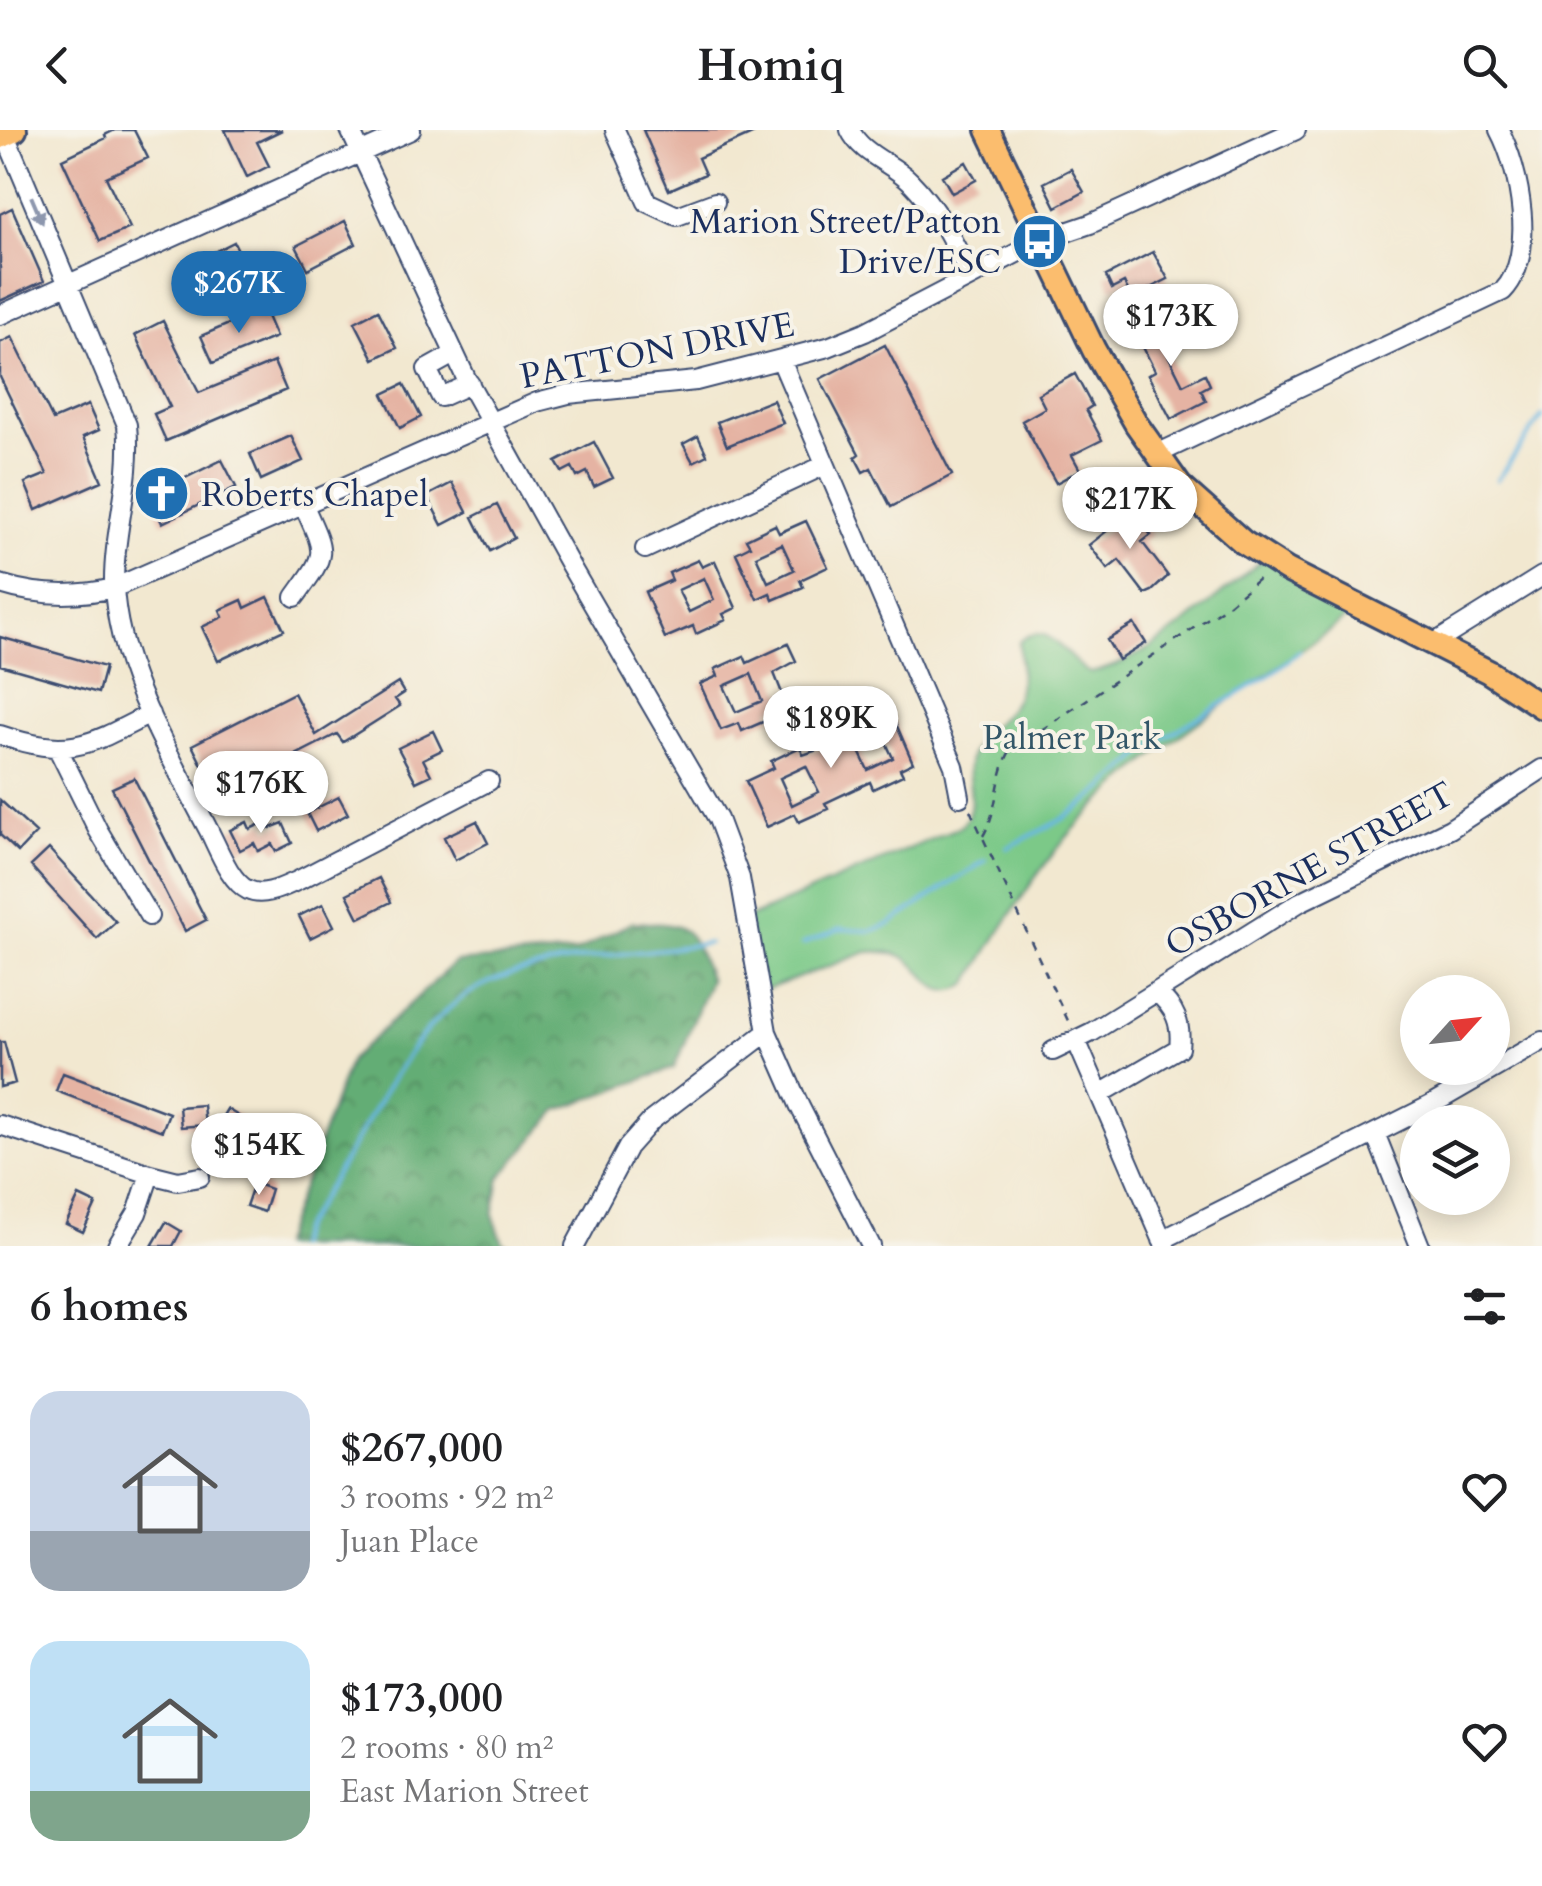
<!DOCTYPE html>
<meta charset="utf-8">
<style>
:root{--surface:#fff;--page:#f6f6f6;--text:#202124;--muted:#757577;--accent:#1f6fb2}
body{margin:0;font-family:Cardo,serif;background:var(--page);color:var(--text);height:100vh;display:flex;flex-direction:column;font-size:38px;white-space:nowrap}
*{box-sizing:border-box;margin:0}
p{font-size:32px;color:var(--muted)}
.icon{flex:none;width:55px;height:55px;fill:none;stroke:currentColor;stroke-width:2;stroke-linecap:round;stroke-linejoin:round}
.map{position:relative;height:1116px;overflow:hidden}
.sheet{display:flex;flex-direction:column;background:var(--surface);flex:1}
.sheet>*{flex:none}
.needle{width:65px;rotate:63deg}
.fabs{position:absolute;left:1400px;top:845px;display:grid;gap:20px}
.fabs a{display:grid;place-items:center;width:110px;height:110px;border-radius:50%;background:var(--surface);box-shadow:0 5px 25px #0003;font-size:50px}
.price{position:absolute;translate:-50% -85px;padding:0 22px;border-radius:35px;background:#fff;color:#222;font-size:32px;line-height:65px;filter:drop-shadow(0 2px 5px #0008)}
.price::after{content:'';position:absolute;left:50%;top:60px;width:30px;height:22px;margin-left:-15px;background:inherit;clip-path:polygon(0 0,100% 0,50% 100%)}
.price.selected{background:var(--accent);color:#fff}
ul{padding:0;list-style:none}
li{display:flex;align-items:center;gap:30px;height:250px;padding:0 30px}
li span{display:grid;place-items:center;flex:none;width:280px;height:200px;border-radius:30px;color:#555}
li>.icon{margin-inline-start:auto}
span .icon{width:120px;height:120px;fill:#fffc;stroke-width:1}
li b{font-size:42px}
h2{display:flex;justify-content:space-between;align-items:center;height:120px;padding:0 30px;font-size:42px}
header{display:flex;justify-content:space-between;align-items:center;height:130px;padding:0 30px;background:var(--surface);font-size:45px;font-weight:600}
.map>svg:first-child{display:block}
</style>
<header><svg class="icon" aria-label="back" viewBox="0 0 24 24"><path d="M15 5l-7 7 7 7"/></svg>Homiq<svg class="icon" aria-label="search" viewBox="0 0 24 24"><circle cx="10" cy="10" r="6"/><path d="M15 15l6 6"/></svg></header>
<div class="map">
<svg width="1542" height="1116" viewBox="0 0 1542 1116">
<defs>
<pattern id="forest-crowns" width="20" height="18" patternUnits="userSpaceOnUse" patternTransform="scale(2.5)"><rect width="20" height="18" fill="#64ad74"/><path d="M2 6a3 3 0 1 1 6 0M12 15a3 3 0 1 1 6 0" fill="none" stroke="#528d62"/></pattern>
</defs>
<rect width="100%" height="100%" fill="#f7f3e8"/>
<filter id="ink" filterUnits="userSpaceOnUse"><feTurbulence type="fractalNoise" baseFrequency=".01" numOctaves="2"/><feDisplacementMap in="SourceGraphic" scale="20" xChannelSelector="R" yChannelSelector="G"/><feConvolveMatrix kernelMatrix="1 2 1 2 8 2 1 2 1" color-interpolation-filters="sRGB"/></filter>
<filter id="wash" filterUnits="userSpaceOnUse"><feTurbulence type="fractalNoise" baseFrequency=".0048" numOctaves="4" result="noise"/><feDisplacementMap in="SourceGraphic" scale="40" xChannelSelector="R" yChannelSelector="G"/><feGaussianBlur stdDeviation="2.25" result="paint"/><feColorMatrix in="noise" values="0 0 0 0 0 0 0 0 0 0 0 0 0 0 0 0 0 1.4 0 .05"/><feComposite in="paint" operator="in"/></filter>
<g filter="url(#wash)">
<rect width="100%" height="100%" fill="#f2e8d0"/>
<path fill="url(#forest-crowns)" stroke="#406e69" stroke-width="2.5" d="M 632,792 C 693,795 688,795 710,850 L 674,938 L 558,980 L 500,1048 L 493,1085 L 503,1113 L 510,1116 L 280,1116 L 350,930 L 455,832 L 576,822 Z"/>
<path fill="#7bc988" stroke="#4b7c73" stroke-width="2.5" d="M 1266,427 L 1360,477 C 1273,546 1176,598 1097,675 C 1043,726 1006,792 967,855 C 933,872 932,847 907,829 C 896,821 881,821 867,822 L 759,862 L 748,788 L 960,697 C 983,675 961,648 972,622 C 980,602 1002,591 1013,574 C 1024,557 1020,531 1019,512 C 1049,486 1065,530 1090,543 C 1153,530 1216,466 1266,427 Z"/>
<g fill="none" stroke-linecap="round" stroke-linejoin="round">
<path stroke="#69b7e3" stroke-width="4" d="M 1497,350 L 1542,286
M 1007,718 L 1061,690 L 1091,669 L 1154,614 L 1268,546 L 1300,521
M 803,814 L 840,799 L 871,801 L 888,795 L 986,730
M 295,1116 L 302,1098 C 324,1064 346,1029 366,993 C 397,940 430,878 490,852 C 555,826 639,824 709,813"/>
</g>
<g id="blocks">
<path fill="#e5b3a3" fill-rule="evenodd" d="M 115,0 L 134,0 L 148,28 L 106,47 L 130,98 L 100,111 L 62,29 L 106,8 L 105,5 Z
M 225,0 L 282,0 L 257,12 L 269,36 L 247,47 Z
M 643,0 L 761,0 L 698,28 L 705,44 L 669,60 Z
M 966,32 L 976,50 L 952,63 L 942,46 Z
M 1071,39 L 1084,62 L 1056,77 L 1044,53 Z
M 12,78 L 44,151 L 0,171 L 0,84 Z
M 345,91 L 356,114 L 308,139 L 296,116 Z
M 234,112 L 247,138 L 197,164 L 184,137 Z
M 1153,122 L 1168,149 L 1132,167 L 1124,153 L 1112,159 L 1106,146 Z
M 264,179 L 276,207 L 213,233 L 201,206 Z
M 378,180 L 397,218 L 374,229 L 355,192 Z
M 1173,186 L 1186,211 L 1166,221 L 1183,255 L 1205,244 L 1210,255 L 1201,260 L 1206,271 L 1171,289 L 1148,245 L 1155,241 L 1137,205 Z
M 163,191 L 199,263 L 274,232 L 286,260 L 166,311 L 154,284 L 170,277 L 135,205 Z
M 12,207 L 53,290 L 88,275 L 99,300 L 83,307 L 102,351 L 36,380 L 25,353 L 47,344 L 0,247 L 0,213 Z
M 885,215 L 952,345 L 891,377 L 871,338 L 863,342 L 855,327 L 859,324 L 820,249 Z
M 1075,244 L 1092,276 L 1086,280 L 1102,310 L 1072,325 L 1080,340 L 1056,353 L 1022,291 L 1045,278 L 1038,264 Z
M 404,254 L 421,287 L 400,298 L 383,264 Z
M 773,270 L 783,293 L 727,316 L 717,292 Z
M 291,306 L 303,331 L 261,350 L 250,324 Z
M 698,306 L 707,325 L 693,332 L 683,314 Z
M 594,312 L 613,348 L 594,357 L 587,342 L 577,347 L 572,337 L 562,342 L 556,332 Z
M 222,330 L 236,357 L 162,393 L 149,366 Z
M 452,353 L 467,382 L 442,395 L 427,366 Z
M 497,375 L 514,408 L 490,421 L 473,387 Z
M 1132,381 L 1151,405 L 1142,412 L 1168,446 L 1152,461 L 1145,464 L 1119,430 L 1108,439 L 1089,415 Z
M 806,391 L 828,437 L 800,450 L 803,457 L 773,470 L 770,463 L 757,469 L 736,423 L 750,416 L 746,409 L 775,395 L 779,403 ZM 782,414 L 794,440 L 768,452 L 756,426 Z
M 698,430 L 702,437 L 715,431 L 736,478 L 723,484 L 726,490 L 696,504 L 693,496 L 665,508 L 645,462 L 672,450 L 669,443 ZM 704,448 L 714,470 L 689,482 L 678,460 Z
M 268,467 L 284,500 L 218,531 L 202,497 L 223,487 L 220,480 L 242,470 L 245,478 Z
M 1134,494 L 1146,513 L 1119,530 L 1107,510 Z
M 0,507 L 105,537 L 98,563 L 0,535 Z
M 788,514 L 796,531 L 774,543 L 786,573 L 769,580 L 772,588 L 742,601 L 739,593 L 721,600 L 700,554 L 718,546 L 715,539 L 744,526 L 747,533 ZM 751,544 L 762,571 L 736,582 L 724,556 Z
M 398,553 L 404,563 L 395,569 L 400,576 L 343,612 L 337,604 L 217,665 L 192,615 L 294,563 L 316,605 Z
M 875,584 L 878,592 L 892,585 L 900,603 L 913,633 L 900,639 L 903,645 L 873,659 L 870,652 L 857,658 L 825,673 L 828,679 L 799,692 L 795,684 L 767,697 L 746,651 L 774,638 L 771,631 L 800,617 L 803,625 L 817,620 L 848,605 L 845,598 ZM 881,602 L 893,628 L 868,640 L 856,615 ZM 806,636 L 819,662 L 792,675 L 780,648 Z
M 433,601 L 442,620 L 423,629 L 431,645 L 416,652 L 398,618 Z
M 134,648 L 206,790 L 185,801 L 112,658 Z
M 339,667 L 348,684 L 316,701 L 307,683 Z
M 0,670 L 36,703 L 18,722 L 0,705 Z
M 477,691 L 488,713 L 455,730 L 444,707 Z
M 247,692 L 250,699 L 265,692 L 268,699 L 283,693 L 292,713 L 276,721 L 272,714 L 258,721 L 254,713 L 240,720 L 230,700 Z
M 49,719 L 116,792 L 97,809 L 31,736 Z
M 379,748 L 391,772 L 359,788 L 347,764 Z
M 323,774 L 334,796 L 310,808 L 299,786 Z
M 0,912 L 4,912 L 15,953 L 0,957 Z
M 63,943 L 169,983 L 162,1001 L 56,961 Z
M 203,975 L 205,995 L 181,997 L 179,977 Z
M 227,979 L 248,992 L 238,1007 L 218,994 Z
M 268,1017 L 272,1042 L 253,1045 L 249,1020 Z
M 254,1053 L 271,1059 L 264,1082 L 246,1076 Z
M 79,1066 L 96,1074 L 83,1102 L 66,1094 Z
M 166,1092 L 181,1101 L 173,1116 L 152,1116 Z"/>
</g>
</g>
<g filter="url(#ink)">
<use href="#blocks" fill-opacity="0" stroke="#3b4b6f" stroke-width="2.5"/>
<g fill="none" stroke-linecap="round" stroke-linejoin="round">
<defs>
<path id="minor" d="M 3,0 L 127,295 C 133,350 113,401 114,455 C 117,538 170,625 207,697 C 217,715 229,751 248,760 C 264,768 285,756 299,750 L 489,651
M 350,0 L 466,248 L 570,435 L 718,689 L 740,748 L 767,902 L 800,977 L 871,1116
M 615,0 L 647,72 L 677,86 L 715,72
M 850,0 C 861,24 892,33 910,51 C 937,78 954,112 970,146
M 0,185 L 411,0
M 454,224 L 427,239 L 441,267 L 470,254
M 781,230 L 954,636 L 960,667
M 1157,324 L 1503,161 C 1537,126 1520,39 1499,0
M 645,419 L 825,335
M 0,454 C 38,466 75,467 114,458 L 537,272 L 568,264 L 696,251 L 828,217 L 865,202 L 1040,111 L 1090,94 L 1296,0
M 295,467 C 327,422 327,427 304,376
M 1433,514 L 1542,446
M 0,605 C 69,628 88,616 150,584
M 58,619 L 98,700 L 149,786
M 1076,910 L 1165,1116
M 1053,921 L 1092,902 L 1300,772 L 1450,699 L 1542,639
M 1100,964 L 1179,918 C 1182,894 1175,877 1156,862
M 0,995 L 150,1044 L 178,1051 L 200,1047
M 1375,1003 L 1420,1116
M 1162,1110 L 1431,975 L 1542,911
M 117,1116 L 137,1083 L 150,1044
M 575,1116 L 628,1017 L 652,990 L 767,902"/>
<path id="major" d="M 988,0 L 1094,220 L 1137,295 L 1180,356 L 1243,412 L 1287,440 L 1489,542 L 1542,577
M 0,7 L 15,0"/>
</defs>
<use href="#minor" stroke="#3b4b6f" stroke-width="22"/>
<use href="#major" stroke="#3b4b6f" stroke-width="28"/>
<path stroke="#3b4b6f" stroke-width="2.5" stroke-dasharray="8 8" stroke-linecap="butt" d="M 970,680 L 1070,895
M 983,706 C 999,679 995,647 1010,621 L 1225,477 L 1260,448"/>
<use href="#minor" stroke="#fff" stroke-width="18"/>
<use href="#major" stroke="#fbbd6e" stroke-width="22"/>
</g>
<defs><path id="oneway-solid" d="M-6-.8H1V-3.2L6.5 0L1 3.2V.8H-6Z" transform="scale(2.5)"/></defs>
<use fill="#8d97ae" href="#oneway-solid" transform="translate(37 80) rotate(67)"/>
</g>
<defs>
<symbol id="bus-disc" viewBox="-11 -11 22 22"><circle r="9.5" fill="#1f6fb2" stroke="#f7f3e8"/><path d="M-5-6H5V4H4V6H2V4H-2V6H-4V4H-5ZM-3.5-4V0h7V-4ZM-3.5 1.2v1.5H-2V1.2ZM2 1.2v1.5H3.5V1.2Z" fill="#fff"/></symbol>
<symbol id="church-disc" viewBox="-11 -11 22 22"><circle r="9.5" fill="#1f6fb2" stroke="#f7f3e8"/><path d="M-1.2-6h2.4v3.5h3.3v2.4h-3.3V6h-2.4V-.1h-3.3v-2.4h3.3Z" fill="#fff"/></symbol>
</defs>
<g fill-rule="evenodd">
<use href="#bus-disc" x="1008" y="80" width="63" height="63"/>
<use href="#church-disc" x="130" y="332" width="63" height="63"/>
</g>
<g text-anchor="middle" stroke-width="8" stroke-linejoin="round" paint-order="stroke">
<g font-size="35" fill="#1b2f5e" stroke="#f7f3e8" text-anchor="end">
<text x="1001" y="103">Marion Street/Patton<tspan x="1001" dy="40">Drive/ESC</tspan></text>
<text x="201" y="376" text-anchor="start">Roberts Chapel</text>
</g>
<g font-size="35" fill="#1b2f5e" stroke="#f7f3e8">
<text transform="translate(657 220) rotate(-11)" y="12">PATTON DRIVE</text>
<text transform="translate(1309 739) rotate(-29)" y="12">OSBORNE STREET</text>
</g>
<g font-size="35" fill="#335668" stroke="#f7f3e8">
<text x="1072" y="619">Palmer Park</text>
</g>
</g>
</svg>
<div class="fabs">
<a><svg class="needle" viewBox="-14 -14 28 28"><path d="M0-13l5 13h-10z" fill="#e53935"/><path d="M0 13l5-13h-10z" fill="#757577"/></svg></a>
<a><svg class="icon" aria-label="layers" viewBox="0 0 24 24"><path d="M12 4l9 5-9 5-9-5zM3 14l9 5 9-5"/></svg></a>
</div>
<b class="price selected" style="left:239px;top:206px">$267K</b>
<b class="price" style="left:1171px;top:239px">$173K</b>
<b class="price" style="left:1130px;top:422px">$217K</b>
<b class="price" style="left:831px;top:641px">$189K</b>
<b class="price" style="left:261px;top:706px">$176K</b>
<b class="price" style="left:259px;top:1068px">$154K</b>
</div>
<section class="sheet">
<h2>6 homes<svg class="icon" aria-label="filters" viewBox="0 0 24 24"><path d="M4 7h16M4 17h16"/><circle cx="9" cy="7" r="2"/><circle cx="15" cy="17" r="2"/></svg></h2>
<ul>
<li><span style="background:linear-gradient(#c9d6e8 70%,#9aa5b1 0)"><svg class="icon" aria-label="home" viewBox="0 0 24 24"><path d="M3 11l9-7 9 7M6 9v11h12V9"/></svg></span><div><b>$267,000</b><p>3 rooms · 92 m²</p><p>Juan Place</p></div><svg class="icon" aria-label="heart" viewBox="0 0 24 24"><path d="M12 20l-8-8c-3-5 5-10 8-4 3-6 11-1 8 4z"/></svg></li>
<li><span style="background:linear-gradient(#bfe0f5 75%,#7fa58c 0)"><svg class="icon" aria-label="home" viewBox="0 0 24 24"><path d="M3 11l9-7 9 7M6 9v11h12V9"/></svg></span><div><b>$173,000</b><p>2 rooms · 80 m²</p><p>East Marion Street</p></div><svg class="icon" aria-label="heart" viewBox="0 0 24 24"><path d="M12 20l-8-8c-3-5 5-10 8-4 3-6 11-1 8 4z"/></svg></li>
</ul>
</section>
